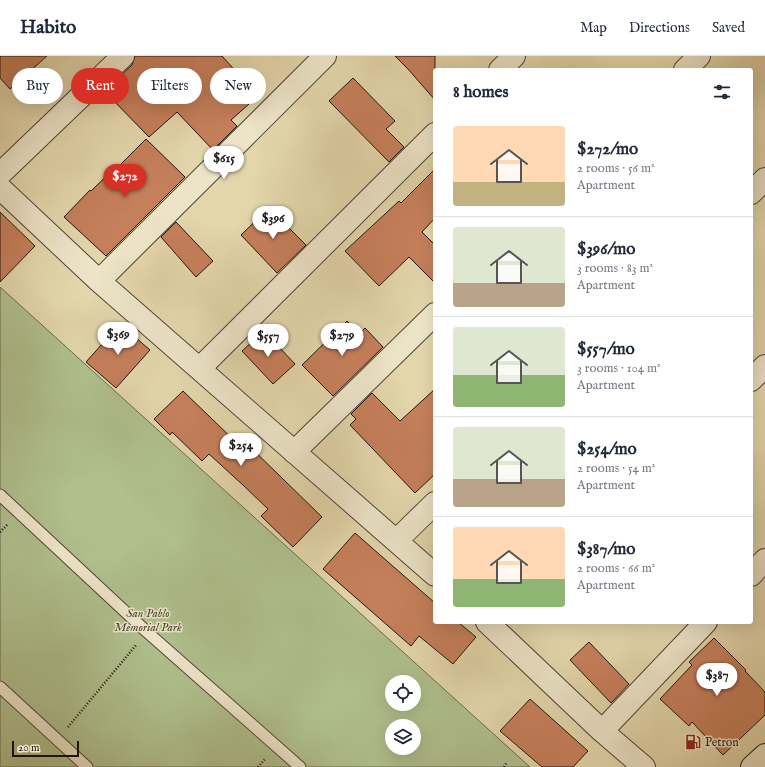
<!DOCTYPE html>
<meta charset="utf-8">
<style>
:root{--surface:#fff;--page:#f6f6f7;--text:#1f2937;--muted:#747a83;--line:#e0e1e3;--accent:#d93025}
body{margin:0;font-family:"IM FELL English",serif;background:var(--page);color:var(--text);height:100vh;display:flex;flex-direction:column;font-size:15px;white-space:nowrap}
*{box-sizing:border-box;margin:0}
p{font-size:13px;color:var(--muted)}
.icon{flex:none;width:22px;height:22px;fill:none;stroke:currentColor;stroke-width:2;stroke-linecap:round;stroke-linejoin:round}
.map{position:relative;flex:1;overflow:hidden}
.sheet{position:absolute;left:433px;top:12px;width:320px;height:556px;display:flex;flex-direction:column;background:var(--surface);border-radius:4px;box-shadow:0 4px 16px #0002}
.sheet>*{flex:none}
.banner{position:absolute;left:12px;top:12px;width:361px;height:36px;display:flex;gap:8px}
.fabs{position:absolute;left:385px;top:619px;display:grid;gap:8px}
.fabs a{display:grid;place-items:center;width:36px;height:36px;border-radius:50%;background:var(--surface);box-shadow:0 4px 16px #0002;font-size:20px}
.scale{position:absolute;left:12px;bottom:10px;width:67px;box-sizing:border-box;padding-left:4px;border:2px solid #20150f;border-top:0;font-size:11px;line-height:14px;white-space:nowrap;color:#20150f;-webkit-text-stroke:3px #ede4c8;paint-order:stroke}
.price{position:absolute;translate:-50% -34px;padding:0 9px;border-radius:14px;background:#fff;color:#222;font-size:13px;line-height:26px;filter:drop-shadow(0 1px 2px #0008)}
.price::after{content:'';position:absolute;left:50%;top:24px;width:12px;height:9px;margin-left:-6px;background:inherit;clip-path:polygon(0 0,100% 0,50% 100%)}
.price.active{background:var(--accent);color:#fff}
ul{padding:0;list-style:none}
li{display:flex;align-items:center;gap:12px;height:100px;padding:0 20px}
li+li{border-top:1px solid var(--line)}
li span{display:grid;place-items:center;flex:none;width:112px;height:80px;border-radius:4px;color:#555}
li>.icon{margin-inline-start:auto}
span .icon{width:48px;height:48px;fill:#fffc;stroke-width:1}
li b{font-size:17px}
h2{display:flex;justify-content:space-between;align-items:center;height:48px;padding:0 20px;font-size:17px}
.chip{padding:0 14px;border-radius:18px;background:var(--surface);box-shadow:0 4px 16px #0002;font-size:14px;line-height:36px}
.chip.active{background:var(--accent);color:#fff}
header{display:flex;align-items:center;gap:24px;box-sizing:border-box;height:56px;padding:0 20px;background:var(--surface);border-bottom:1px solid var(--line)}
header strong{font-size:19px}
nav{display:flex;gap:22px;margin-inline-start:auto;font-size:14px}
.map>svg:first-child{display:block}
</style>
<header>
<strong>Habito</strong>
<nav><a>Map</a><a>Directions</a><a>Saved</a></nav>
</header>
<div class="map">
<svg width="765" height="711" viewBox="0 0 765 711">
<rect width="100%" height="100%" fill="#e3d6ab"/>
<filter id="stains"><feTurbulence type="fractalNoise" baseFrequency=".005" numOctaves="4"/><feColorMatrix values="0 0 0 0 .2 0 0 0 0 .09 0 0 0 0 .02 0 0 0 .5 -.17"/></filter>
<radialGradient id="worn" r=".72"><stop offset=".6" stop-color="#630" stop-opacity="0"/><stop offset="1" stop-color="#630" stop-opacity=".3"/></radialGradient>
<path fill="#afbf8d" stroke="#686a4e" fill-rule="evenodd" d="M 0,231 L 530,711 L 0,711 ZM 392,626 L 414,626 L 414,648 L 392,648 ZM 392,670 L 414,670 L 414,692 L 392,692 Z"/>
<path fill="#c57f5b" stroke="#20150f" d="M 0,0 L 47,0 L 10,33 L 0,22 Z
M 135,0 L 222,0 L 258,40 L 231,64 L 237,70 L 213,94 L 177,56 L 149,81 L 110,41 L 122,30 L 117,23 L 132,9 Z
M 395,0 L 435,0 L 435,44 L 408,13 Z
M 353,22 L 395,65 L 386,73 L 404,91 L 389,106 L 329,45 Z
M 146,83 L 185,121 L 106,200 L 64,161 L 90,134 L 91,135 L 119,108 L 120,109 Z
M 435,113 L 435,162 L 422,176 L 435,189 L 435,227 L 409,201 L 379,230 L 345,195 L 399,145 L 401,147 Z
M 269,152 L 306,189 L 277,217 L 241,179 Z
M 0,156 L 35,190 L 0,226 Z
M 176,166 L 213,205 L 196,221 L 161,181 Z
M 347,265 L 359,278 L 365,272 L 383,291 L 333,340 L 302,309 Z
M 120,268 L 150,294 L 116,332 L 86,306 Z
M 264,275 L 295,308 L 273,328 L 242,295 Z
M 435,333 L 435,418 L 415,437 L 350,369 L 356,363 L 351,358 L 372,337 L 400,365 Z
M 183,335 L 239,389 L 243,384 L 322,461 L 293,491 L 261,460 L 268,453 L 244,430 L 209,398 L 202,405 L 172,376 L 170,379 L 154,363 Z
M 355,477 L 435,547 L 435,566 L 458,566 L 476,581 L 453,608 L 419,580 L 411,590 L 323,513 Z
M 714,582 L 746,614 L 745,615 L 765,636 L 765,659 L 723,699 L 692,666 L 689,670 L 660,643 L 692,609 L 689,606 Z
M 589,586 L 629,628 L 611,647 L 570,604 Z
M 530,643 L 588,695 L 573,711 L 542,711 L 500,675 Z"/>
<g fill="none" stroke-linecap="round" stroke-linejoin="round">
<defs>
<path id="lane" d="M 0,439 L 147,576 L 300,711
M 0,631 L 87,711"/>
<path id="street" d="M 500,14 L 514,0
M 685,14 L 699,0
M 0,118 L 123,0
M 0,132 L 99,225 L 435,519
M 751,137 L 765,123
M 99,225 L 325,0
M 200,312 L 435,78
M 751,324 L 765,310
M 294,396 L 435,258
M 397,484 L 435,447
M 751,519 L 765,504
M 487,566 L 602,675 L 644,711
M 602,675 L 706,566"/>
<path id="secondary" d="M 752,711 L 765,699"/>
</defs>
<use href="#lane" stroke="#514536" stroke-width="13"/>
<use href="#street" stroke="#514536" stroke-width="24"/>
<use href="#secondary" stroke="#20150f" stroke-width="24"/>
<path stroke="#20150f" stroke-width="2.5" stroke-dasharray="1 2" stroke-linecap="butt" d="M 0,476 L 8,468
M 68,671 L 137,588
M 258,711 L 265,703
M 504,711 L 507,706"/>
<use href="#lane" stroke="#ede4c8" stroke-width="11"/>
<use href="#street" stroke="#ede4c8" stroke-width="22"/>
<use href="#secondary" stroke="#ede4c8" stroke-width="22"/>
</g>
<defs>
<symbol id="fuel-bare" viewBox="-9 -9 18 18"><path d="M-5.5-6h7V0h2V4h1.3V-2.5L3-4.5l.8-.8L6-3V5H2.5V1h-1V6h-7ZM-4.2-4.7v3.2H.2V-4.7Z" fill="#8f2418" stroke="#ede4c8" stroke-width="2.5" paint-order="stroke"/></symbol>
</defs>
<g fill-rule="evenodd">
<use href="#fuel-bare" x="682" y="675" width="22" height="22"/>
</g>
<g text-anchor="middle" stroke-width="3" stroke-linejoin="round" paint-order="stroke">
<g font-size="12" font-style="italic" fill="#4b4835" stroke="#ede4c8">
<text x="148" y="561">San Pablo<tspan x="148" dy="14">Memorial Park</tspan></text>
</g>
<g font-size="12" fill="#20150f" stroke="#ede4c8" text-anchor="start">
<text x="705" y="690">Petron</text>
</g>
</g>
<rect width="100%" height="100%" filter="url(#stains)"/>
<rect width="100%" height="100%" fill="url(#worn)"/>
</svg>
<div class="fabs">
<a><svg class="icon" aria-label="locate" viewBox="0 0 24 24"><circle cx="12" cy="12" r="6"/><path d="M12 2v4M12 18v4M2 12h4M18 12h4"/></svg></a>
<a><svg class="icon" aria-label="layers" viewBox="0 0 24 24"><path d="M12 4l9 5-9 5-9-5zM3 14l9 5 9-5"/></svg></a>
</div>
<div class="scale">20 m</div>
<b class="price" style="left:224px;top:124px">$615</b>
<b class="price active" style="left:125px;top:142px">$272</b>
<b class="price" style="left:273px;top:184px">$396</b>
<b class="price" style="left:118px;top:300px">$369</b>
<b class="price" style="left:342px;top:301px">$279</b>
<b class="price" style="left:268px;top:302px">$557</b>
<b class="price" style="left:241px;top:411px">$254</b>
<b class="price" style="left:717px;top:641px">$387</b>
<div class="banner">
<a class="chip">Buy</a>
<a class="chip active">Rent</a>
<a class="chip">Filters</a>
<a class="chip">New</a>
</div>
<section class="sheet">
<h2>8 homes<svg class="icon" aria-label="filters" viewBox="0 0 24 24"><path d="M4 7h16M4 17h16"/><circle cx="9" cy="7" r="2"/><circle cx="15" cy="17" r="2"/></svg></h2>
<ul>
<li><span style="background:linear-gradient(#ffd9b3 70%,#c2b280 0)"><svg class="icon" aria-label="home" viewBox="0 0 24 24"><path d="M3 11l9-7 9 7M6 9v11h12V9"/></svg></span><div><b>$272/mo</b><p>2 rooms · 56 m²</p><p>Apartment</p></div></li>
<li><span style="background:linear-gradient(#dfe7d0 70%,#b9a48a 0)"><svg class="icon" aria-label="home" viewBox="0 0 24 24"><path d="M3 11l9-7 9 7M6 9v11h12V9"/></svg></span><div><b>$396/mo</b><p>3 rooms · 83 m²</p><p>Apartment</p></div></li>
<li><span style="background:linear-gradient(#dfe7d0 60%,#8fb573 0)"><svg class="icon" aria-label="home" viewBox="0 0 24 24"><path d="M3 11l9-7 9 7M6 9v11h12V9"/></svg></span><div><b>$557/mo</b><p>3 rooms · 104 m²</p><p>Apartment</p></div></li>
<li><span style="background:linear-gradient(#dfe7d0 65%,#b9a48a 0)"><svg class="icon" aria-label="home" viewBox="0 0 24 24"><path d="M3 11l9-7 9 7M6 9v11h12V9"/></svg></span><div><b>$254/mo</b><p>2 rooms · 54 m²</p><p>Apartment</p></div></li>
<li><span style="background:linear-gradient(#ffd9b3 65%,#8fb573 0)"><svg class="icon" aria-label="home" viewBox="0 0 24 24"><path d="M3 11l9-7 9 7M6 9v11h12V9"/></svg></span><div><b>$387/mo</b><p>2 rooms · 66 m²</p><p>Apartment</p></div></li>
</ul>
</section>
</div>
